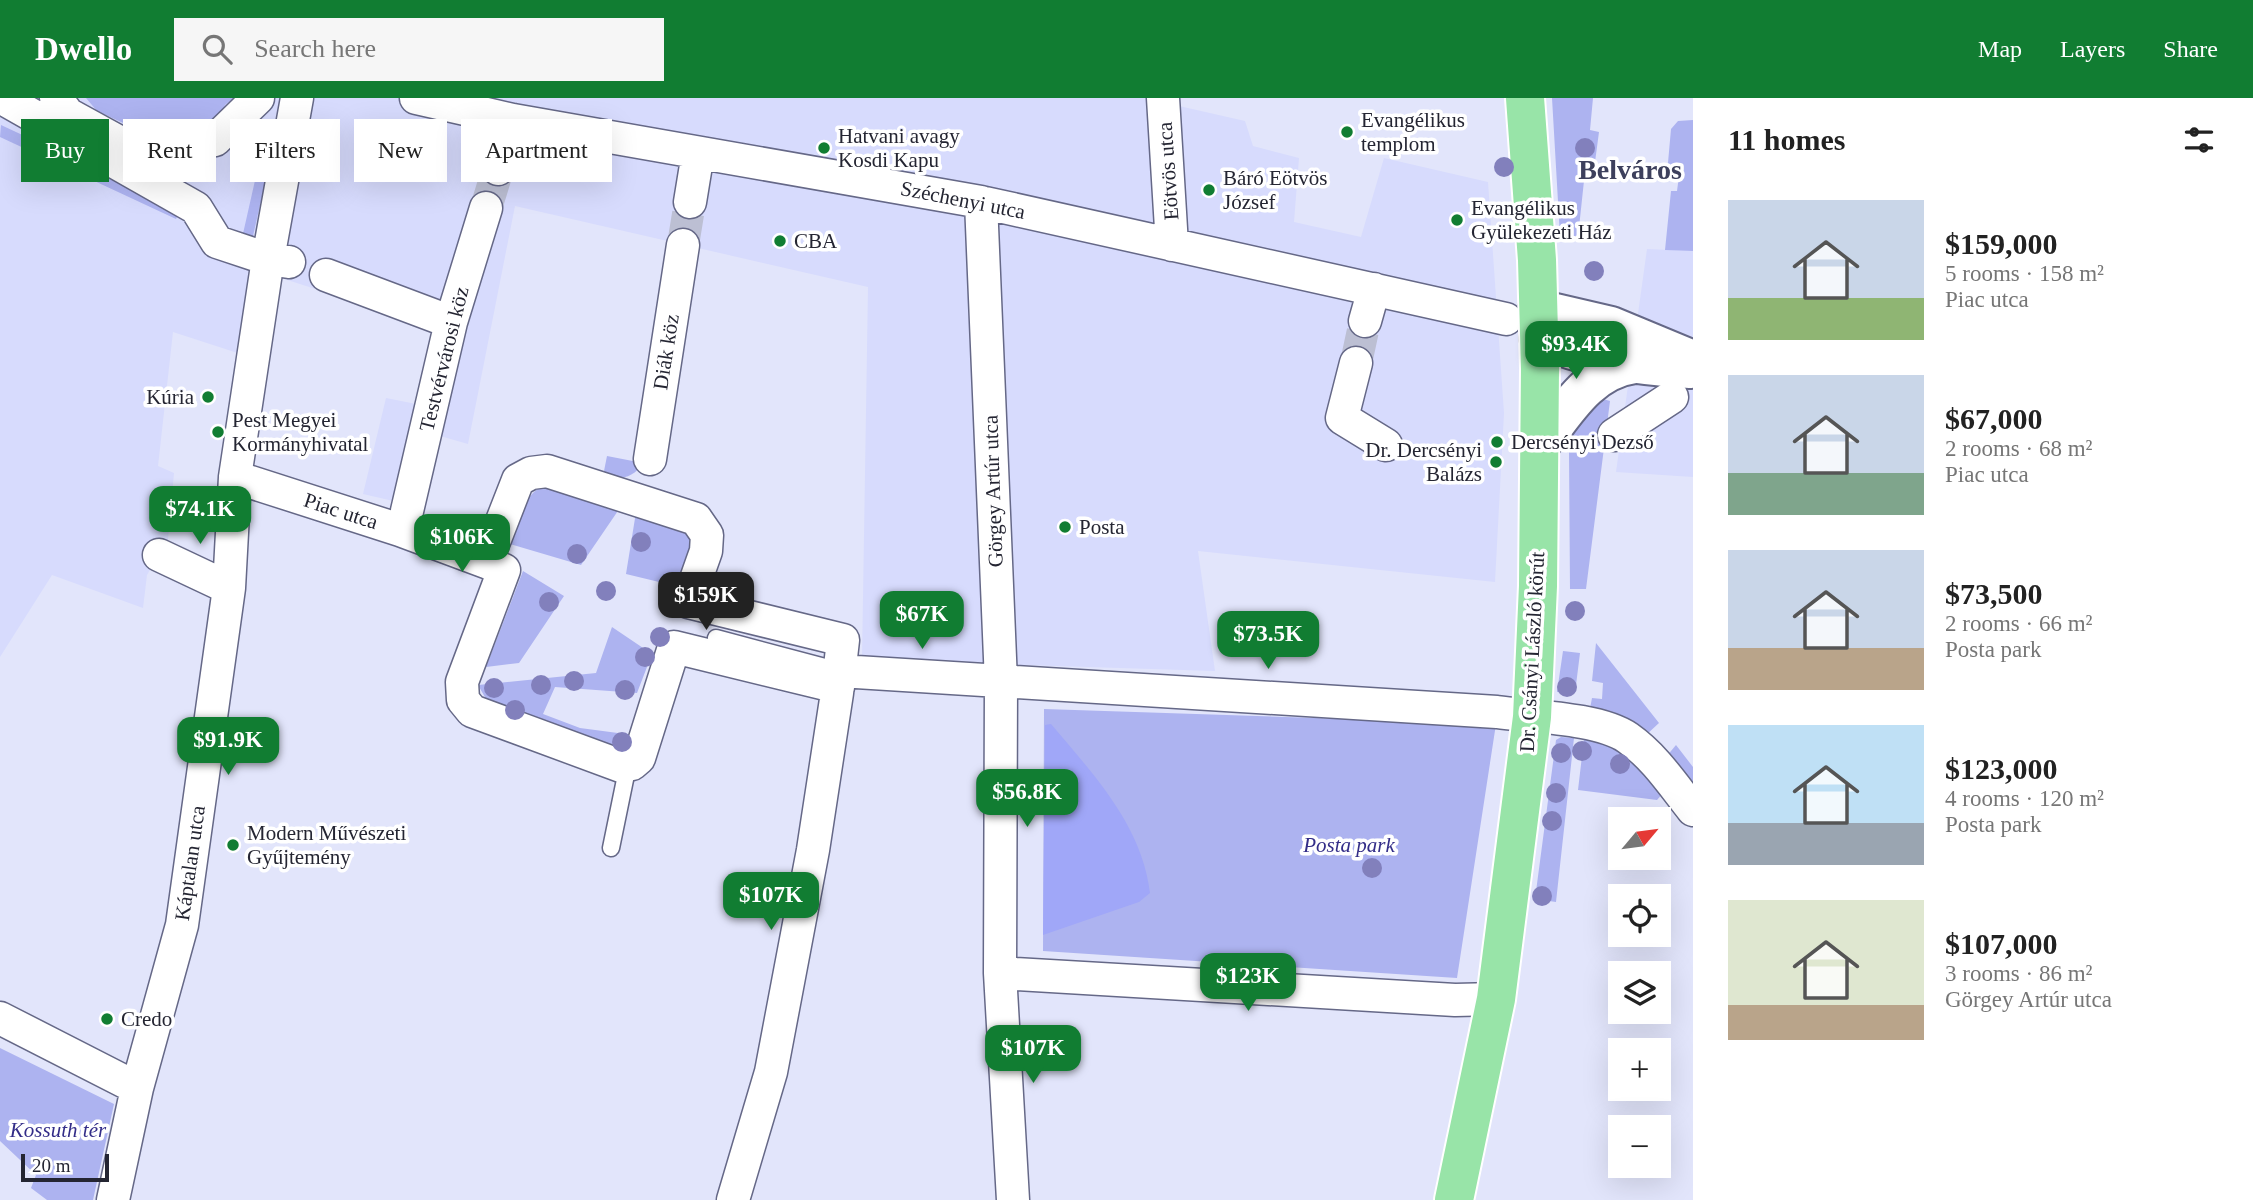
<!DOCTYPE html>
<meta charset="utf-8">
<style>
:root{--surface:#fff;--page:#f6f6f6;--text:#222;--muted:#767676;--accent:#117d32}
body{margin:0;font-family:Georgia,serif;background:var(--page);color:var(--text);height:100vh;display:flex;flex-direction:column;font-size:26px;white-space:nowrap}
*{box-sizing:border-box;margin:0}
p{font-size:23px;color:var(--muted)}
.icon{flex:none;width:38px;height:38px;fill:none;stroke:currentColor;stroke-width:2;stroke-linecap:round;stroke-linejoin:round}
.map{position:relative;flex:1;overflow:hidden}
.sheet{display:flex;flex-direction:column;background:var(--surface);width:560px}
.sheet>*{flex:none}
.hud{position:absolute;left:21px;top:21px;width:665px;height:63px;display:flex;gap:14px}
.needle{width:46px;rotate:61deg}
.buttons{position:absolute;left:1608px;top:709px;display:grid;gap:14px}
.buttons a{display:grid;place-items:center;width:63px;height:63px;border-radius:0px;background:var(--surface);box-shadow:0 7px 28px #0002;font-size:35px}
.scale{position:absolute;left:21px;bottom:18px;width:88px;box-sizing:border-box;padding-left:7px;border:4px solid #242532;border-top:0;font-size:19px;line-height:24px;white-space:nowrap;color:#242532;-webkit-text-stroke:5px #fff;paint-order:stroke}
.price{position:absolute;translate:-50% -60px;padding:0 16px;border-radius:14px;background:var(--accent);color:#fff;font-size:23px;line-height:46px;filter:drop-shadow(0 2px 4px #0008)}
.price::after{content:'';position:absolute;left:50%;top:42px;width:21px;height:16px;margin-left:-10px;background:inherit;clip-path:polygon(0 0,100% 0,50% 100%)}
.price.current{background:#222;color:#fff}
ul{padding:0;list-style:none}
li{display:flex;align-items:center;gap:21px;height:175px;padding:0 35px}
li span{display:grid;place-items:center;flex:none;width:196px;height:140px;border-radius:0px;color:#555}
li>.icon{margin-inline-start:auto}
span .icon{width:84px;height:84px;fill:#fffc;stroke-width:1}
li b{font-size:30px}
h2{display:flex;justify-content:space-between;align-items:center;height:84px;padding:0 35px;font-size:30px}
.tag{padding:0 24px;border-radius:0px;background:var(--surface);box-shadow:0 7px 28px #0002;font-size:24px;line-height:63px}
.tag.current{background:var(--accent);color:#fff}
header{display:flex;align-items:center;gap:42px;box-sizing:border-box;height:98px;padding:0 35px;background:var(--accent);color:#fff}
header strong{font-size:33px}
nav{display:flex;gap:38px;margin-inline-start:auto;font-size:24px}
.search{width:490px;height:63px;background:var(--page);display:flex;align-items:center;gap:18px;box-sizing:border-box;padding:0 24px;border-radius:0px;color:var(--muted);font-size:26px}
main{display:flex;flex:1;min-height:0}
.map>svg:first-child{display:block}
</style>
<header>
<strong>Dwello</strong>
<div class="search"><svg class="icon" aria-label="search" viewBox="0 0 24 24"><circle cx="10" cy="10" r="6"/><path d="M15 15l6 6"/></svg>Search here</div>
<nav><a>Map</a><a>Layers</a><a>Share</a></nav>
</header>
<main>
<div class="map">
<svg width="1693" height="1102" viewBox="0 0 1693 1102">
<rect width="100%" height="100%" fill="#e2e5fb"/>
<path fill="#d7dbfd" d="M 0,0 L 1144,0 L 1245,23 L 1253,48 L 1299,60 L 1294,124 L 1361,139 L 1384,60 L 1488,84 L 1504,315 L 1495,484 L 1198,453 L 1215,573 L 862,562 L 868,189 L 515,108 L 468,346 L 433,336 L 415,408 L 363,396 L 386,300 L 416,306 L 434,229 L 278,179 L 265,264 L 173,234 L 158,368 L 174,375 L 168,442 L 147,477 L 143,510 L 52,477 L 0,559 Z
M 1647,151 L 1693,153 L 1693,379 L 1616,374 Z"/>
<path fill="#adb3f0" d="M 86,0 L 234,0 L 225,7 L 217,30 L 207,25 L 143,34 L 97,13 Z
M 1552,0 L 1593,0 L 1590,32 L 1599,34 L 1595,64 L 1586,64 L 1578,139 L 1560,138 Z
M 1693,22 L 1693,153 L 1665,152 L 1671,93 L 1677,93 L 1679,78 L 1667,76 L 1671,31 L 1678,23 Z
M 1,27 L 181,111 L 176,121 L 0,39 Z
M 258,69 L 268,72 L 250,151 L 240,149 Z
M 1596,299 L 1610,303 L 1586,491 L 1570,491 L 1569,353 L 1572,334 Z
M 607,358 L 643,365 C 634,380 619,383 603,378 Z
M 552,385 L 624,404 L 581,467 L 510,446 C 520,421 523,391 552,385 Z
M 637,408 L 700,438 L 688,491 L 626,476 Z
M 523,473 L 564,498 L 519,565 L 486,569 Z
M 612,529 L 652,556 L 637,595 L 555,589 L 543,616 L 580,630 L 633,637 L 629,647 L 620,652 L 486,601 L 478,587 L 596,575 Z
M 1596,545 L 1659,625 L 1646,637 L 1589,616 L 1592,600 L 1602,601 L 1603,585 L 1592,583 Z
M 1563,553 L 1580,555 L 1575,595 L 1557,594 Z
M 1044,611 L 1496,626 L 1457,880 L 1043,853 Z
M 1561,639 L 1574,640 L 1556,804 L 1535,801 L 1556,642 Z
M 1584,641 C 1624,646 1637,666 1664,694 L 1657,702 L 1578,692 Z
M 1676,647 L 1693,669 L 1693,694 L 1666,659 Z
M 0,950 L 114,1006 L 93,1102 L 47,1102 L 31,1090 L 36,1077 L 0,1043 Z"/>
<path fill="#a0a7f8" d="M 1051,626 C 1093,676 1142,727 1150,795 L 1139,804 L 1043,837 L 1045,627 Z"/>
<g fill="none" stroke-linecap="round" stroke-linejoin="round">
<path stroke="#bcbfd3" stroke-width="32" stroke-dasharray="32 16" stroke-linecap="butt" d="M 486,110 L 498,71
M 683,147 L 690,104
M 1356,265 L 1365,223"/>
<defs>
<path id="lane" d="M 716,540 L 840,573
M 611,750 L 628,667"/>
<path id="street" d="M 2,0 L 196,110 L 217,144 L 268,161 L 297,0
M 56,0 L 68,16 L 141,56 L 215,42 L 258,0
M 416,0 L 513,22 L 981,104 L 1506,221
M 1163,0 L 1172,147
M 498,71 L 513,22
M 690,104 L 698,55
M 981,104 L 1001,584 L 1000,875 L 1013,1102
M 326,177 L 451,224
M 1365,223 L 1374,191
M 1356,265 L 1342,320 L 1386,347
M 1614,337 L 1672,299
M 650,361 L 683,147
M 235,379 L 400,432 L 486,464
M 407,413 L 451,224 L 486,110
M 159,457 L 229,490
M 840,573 L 1497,614 C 1533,619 1599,620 1628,640 C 1655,659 1673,687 1693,712
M 1000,875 L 1455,902 L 1496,901
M 0,920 L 137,990
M 113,1102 L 137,990 L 182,827 L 229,490 L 235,379 L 268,161 L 289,164
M 733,1102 L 771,974 L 813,752 L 837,595 C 839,577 841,560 843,542 L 688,504 L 706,453 L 707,437 L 696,421 L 547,373 L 531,375 L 518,382 L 486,464 L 504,472 L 462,584 L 463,602 L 472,613 L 621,668 L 632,666 L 639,660 L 674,549 L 838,589"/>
<path id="secondary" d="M 1538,211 L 1611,228 L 1693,262
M 1539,239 C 1585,261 1640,268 1690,271
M 1540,347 C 1566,313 1589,272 1635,266"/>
<path id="primary" d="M 1454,1102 L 1496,901 L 1532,619 L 1538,488 L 1540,271 L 1537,162 L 1525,0"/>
</defs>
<use href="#lane" stroke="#656887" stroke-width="19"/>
<use href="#street" stroke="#656887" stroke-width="35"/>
<use href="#secondary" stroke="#656887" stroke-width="42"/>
<use href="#primary" stroke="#fff" stroke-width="42"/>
<use href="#lane" stroke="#fff" stroke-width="16"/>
<use href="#street" stroke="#fff" stroke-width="32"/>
<use href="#secondary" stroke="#fff" stroke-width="38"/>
<use href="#primary" stroke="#98e4a8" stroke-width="38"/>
</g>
<g fill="#8280bc">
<circle cx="1585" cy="50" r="10"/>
<circle cx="1504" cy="69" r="10"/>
<circle cx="1594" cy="173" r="10"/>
<circle cx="641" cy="444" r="10"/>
<circle cx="577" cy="456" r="10"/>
<circle cx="606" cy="493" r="10"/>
<circle cx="549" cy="504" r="10"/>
<circle cx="672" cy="504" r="10"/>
<circle cx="1575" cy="513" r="10"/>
<circle cx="660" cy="539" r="10"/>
<circle cx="645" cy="559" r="10"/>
<circle cx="574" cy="583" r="10"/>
<circle cx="541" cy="587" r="10"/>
<circle cx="1567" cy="589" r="10"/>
<circle cx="494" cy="590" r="10"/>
<circle cx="625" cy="592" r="10"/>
<circle cx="515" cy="612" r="10"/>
<circle cx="622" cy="644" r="10"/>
<circle cx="1582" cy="653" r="10"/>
<circle cx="1561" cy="655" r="10"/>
<circle cx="1620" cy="666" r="10"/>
<circle cx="1556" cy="695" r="10"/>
<circle cx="1552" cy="723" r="10"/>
<circle cx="1372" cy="770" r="10"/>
<circle cx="1542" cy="798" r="10"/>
</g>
<g fill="#117d32" stroke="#fff" stroke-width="2.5">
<circle cx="1347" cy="34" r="7"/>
<circle cx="824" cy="50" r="7"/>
<circle cx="1209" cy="92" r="7"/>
<circle cx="1457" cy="122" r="7"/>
<circle cx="780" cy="143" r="7"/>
<circle cx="208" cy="299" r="7"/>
<circle cx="218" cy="334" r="7"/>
<circle cx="1497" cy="344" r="7"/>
<circle cx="1496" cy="364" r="7"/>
<circle cx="1065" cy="429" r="7"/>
<circle cx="233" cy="747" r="7"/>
<circle cx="107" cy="921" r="7"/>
</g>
<g text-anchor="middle" stroke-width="7" stroke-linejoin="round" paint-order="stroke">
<g font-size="21" fill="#242532" stroke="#fff" text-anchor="start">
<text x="1361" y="29">Evangélikus<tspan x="1361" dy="24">templom</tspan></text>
<text x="838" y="45">Hatvani avagy<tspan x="838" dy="24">Kosdi Kapu</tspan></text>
<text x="1223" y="87">Báró Eötvös<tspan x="1223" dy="24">József</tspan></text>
<text x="1471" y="117">Evangélikus<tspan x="1471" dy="24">Gyülekezeti Ház</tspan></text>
<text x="794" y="150">CBA</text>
<text x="194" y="306" text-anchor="end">Kúria</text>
<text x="232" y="329">Pest Megyei<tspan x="232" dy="24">Kormányhivatal</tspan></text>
<text x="1511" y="351">Dercsényi Dezső</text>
<text x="1482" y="359" text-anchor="end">Dr. Dercsényi<tspan x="1482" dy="24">Balázs</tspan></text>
<text x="1079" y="436">Posta</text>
<text x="247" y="742">Modern Művészeti<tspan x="247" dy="24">Gyűjtemény</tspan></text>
<text x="121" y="928">Credo</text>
</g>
<g font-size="21" fill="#242532" stroke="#fff">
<text transform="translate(1168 73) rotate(-94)" y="7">Eötvös utca</text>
<text transform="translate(963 102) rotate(11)" y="7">Széchenyi utca</text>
<text transform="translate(666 254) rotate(-81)" y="7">Diák köz</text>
<text transform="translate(444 261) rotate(-76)" y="7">Testvérvárosi köz</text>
<text transform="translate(993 393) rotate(-92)" y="7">Görgey Artúr utca</text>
<text transform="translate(341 413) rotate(18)" y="7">Piac utca</text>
<text transform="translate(1532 554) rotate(-87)" y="7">Dr. Csányi László körút</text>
<text transform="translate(190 765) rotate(-82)" y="7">Káptalan utca</text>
</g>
<g font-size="21" font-style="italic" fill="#332d88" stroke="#fff">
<text x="1349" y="754">Posta park</text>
<text x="58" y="1039">Kossuth tér</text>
</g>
<g font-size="28" font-weight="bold" fill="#3d405c" stroke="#fff">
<text x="1630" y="81">Belváros</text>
</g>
</g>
</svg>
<div class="buttons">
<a><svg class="needle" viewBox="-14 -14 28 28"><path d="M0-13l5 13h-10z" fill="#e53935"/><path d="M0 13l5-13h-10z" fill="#767676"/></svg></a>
<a><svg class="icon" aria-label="locate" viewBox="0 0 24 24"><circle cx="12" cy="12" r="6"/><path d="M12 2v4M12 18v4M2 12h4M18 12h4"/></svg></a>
<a><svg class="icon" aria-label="layers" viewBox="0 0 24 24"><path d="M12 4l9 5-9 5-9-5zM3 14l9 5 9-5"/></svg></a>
<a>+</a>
<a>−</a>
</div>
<div class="scale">20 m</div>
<b class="price" style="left:1576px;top:283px">$93.4K</b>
<b class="price" style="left:200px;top:448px">$74.1K</b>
<b class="price" style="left:462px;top:476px">$106K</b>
<b class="price current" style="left:706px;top:534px">$159K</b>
<b class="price" style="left:922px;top:553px">$67K</b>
<b class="price" style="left:1268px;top:573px">$73.5K</b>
<b class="price" style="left:228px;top:679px">$91.9K</b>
<b class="price" style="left:1027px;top:731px">$56.8K</b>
<b class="price" style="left:771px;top:834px">$107K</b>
<b class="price" style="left:1248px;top:915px">$123K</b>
<b class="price" style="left:1033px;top:987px">$107K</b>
<div class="hud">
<a class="tag current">Buy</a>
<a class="tag">Rent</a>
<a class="tag">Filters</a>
<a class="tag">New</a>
<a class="tag">Apartment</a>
</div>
</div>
<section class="sheet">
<h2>11 homes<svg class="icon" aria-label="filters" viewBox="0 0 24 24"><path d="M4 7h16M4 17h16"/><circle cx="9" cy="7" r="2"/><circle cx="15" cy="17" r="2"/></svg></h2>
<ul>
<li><span style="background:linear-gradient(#c9d6e8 70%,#8fb573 0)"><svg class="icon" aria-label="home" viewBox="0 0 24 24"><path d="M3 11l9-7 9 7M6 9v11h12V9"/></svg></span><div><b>$159,000</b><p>5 rooms · 158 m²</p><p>Piac utca</p></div></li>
<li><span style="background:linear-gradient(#c9d6e8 70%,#7fa58c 0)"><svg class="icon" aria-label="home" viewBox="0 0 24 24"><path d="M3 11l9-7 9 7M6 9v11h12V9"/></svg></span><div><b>$67,000</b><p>2 rooms · 68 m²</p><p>Piac utca</p></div></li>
<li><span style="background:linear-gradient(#c9d6e8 70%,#b9a48a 0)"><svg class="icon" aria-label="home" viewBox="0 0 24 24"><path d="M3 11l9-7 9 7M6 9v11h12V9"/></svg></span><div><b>$73,500</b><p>2 rooms · 66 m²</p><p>Posta park</p></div></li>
<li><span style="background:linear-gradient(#bfe0f5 70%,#9aa5b1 0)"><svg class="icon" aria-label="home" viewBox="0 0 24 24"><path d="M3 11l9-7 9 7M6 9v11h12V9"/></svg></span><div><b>$123,000</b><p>4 rooms · 120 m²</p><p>Posta park</p></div></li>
<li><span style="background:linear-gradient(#dfe7d0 75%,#b9a48a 0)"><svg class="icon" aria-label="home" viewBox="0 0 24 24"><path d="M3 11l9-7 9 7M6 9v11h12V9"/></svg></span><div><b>$107,000</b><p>3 rooms · 86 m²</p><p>Görgey Artúr utca</p></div></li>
</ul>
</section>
</main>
